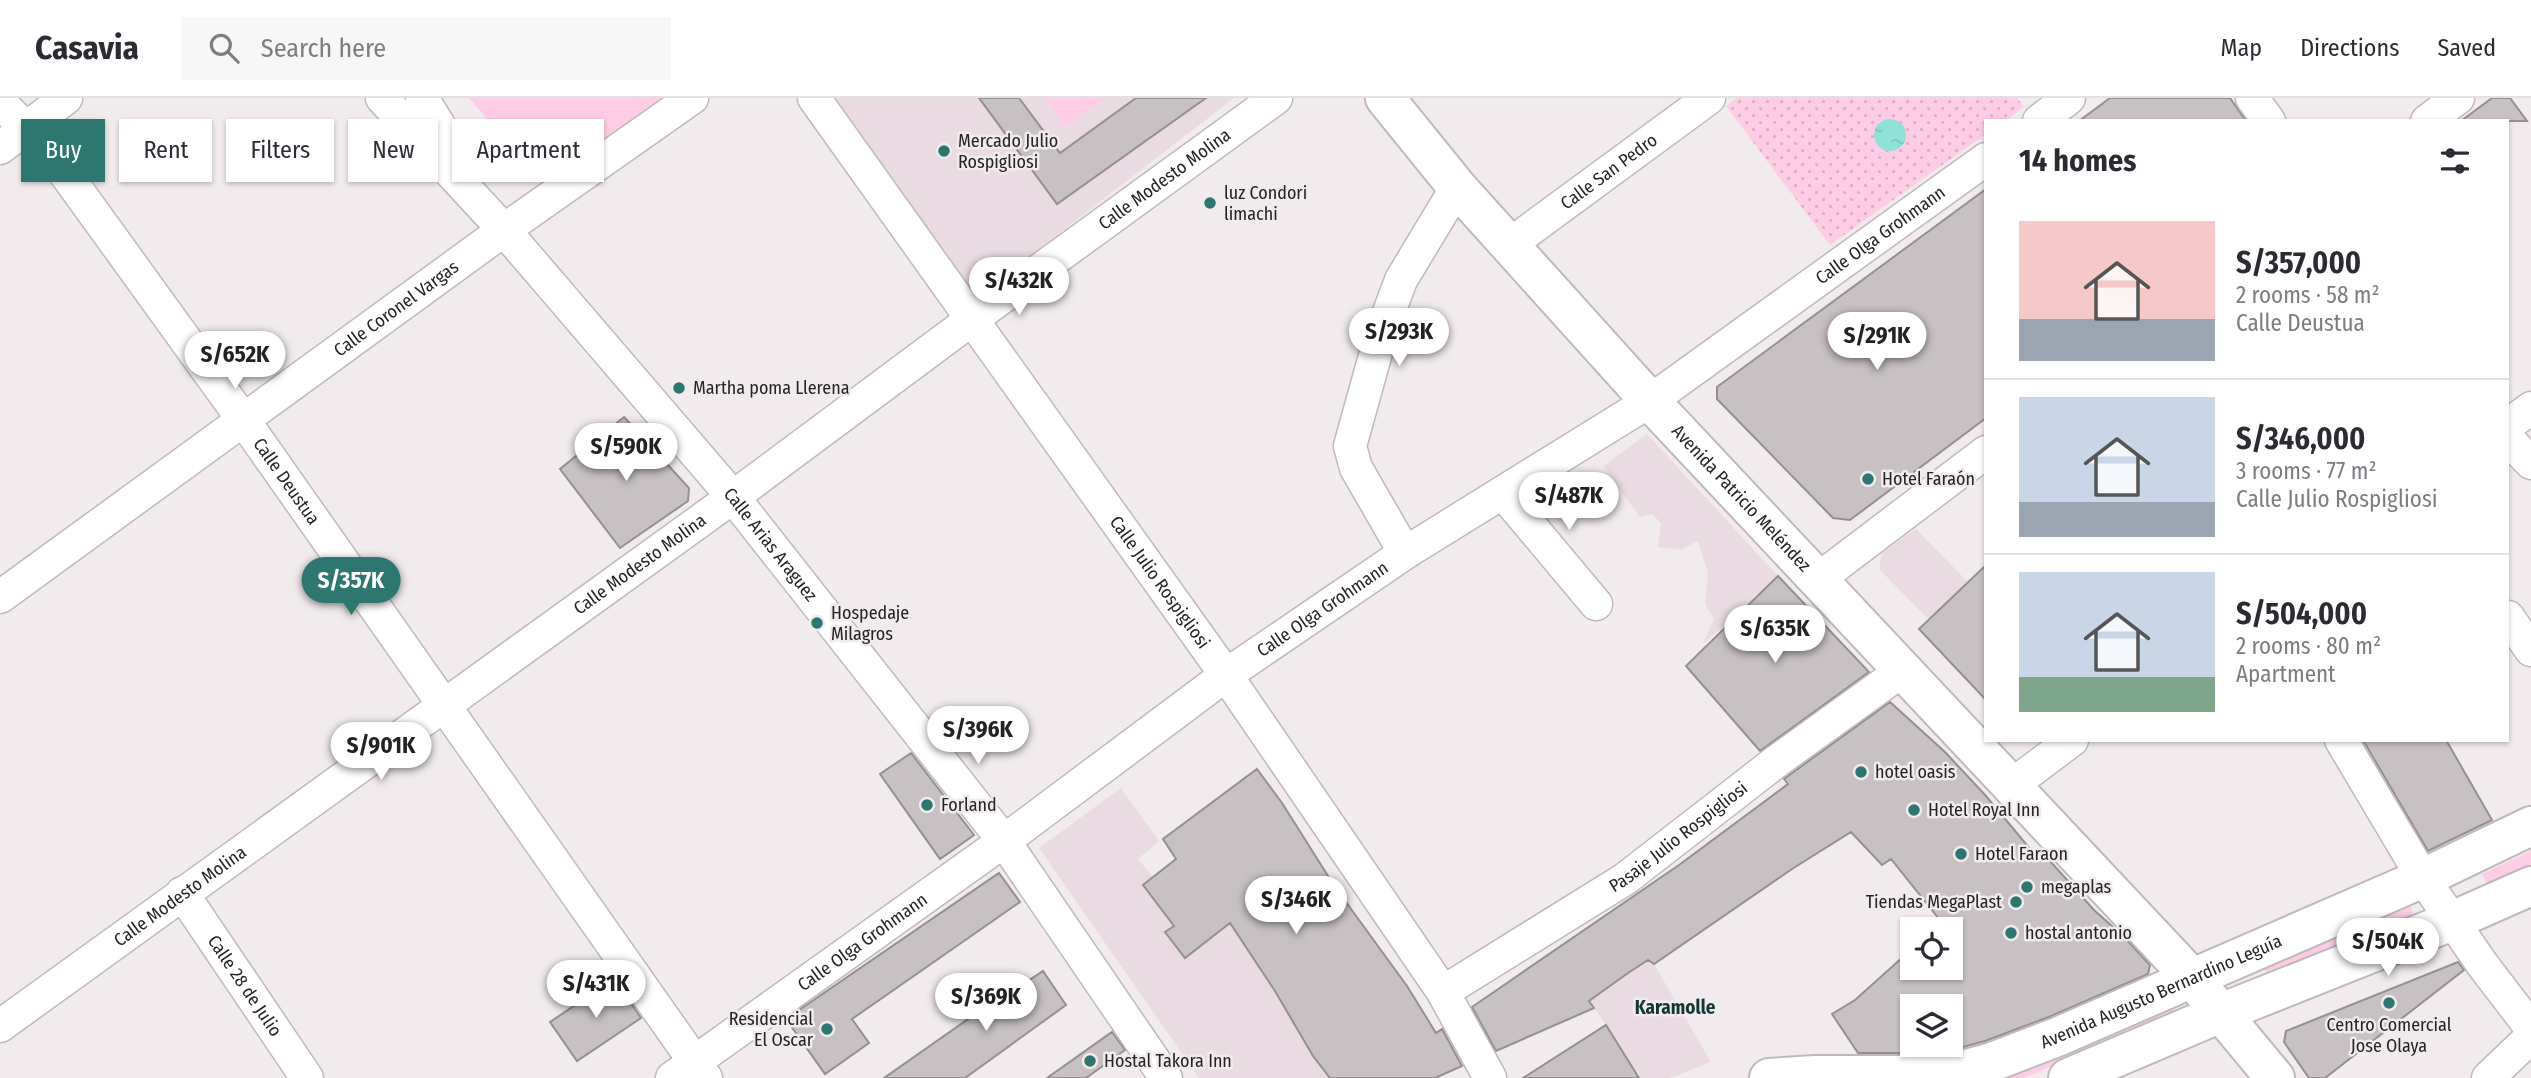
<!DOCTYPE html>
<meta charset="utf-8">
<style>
:root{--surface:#fff;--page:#f7f7f7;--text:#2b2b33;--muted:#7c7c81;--line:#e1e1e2;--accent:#2e7771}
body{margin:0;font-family:"Fira Sans Condensed",sans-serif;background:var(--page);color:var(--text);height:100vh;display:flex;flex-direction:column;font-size:26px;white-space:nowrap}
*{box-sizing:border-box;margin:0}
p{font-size:23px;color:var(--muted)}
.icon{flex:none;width:38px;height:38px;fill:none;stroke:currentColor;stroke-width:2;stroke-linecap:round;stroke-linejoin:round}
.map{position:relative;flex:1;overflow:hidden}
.side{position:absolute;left:1984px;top:21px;width:525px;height:623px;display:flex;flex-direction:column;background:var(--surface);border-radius:0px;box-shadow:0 2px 5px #0004}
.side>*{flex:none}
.banner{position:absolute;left:21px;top:21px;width:665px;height:63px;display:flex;gap:14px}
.fabs{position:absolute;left:1900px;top:819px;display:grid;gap:14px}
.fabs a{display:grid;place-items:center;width:63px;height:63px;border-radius:0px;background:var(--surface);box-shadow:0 2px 5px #0004;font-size:35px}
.price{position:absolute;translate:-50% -60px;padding:0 16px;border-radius:24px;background:#fff;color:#222;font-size:23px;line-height:46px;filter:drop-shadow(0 2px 4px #0008)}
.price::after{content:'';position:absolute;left:50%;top:42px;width:21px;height:16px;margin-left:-10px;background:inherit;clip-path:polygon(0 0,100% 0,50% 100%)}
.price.selected{background:var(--accent);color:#fff}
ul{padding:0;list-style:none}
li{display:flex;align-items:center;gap:21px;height:175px;padding:0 35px}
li+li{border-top:2px solid var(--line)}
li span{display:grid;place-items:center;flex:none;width:196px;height:140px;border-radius:0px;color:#555}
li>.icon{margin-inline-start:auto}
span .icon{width:84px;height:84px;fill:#fffc;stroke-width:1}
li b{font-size:30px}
h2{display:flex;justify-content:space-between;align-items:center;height:84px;padding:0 35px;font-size:30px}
.pill{padding:0 24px;border-radius:0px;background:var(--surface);box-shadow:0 2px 5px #0004;font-size:24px;line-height:63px}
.pill.selected{background:var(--accent);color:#fff}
header{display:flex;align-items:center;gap:42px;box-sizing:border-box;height:98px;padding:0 35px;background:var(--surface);border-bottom:2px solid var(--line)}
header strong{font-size:33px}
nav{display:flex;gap:38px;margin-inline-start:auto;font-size:24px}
.search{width:490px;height:63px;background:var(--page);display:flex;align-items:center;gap:18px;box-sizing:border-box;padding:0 24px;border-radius:0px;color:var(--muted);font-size:26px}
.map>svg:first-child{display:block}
</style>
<header>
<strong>Casavia</strong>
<div class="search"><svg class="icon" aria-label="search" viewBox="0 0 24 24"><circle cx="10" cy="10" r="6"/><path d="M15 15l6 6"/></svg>Search here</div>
<nav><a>Map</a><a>Directions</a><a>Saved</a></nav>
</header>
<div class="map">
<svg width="2531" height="980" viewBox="0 0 2531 980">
<defs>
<pattern id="park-dots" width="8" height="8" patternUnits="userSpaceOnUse" patternTransform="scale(1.75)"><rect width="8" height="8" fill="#fecce5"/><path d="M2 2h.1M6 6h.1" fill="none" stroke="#daafc4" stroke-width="1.8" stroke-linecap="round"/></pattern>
<pattern id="water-ripples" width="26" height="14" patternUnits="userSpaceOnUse" patternTransform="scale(1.75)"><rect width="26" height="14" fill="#90e1d9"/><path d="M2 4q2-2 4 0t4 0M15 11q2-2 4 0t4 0" fill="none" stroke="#7cc1ba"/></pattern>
</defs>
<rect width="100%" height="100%" fill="#f1ebee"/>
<path fill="#eadbe2" d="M 835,0 L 1234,0 L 977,199 L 968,197 Z
M 1647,336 L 1778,478 L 1703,546 L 1714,521 L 1705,506 L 1708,475 L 1698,443 L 1681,452 L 1658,449 L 1661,426 L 1653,416 L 1640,419 L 1603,368 Z
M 1916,431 L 1968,484 L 1929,522 L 1879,471 L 1882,455 Z
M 1121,690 L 1159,743 L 1138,761 L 1153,779 L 1144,787 L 1174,828 L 1165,835 L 1185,860 L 1230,825 L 1330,980 L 1199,980 L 1039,750 Z
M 1648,862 L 1654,866 L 1711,964 L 1670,980 L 1641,980 L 1590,903 Z"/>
<path fill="#fecce5" d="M 469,0 L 666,0 L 545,89 Z
M 1044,0 L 1105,0 L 1065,29 Z
M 2531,753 L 2531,772 L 2489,791 L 2482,776 Z
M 2410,801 L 2414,825 L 2272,882 L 2264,870 Z
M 2169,907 L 2177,915 L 2024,980 L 1993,980 Z"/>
<path fill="url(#park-dots)" d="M 1737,0 L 2017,0 L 2024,9 L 2005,23 L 1986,23 L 1986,36 L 1830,147 L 1726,8 Z"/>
<path fill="url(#water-ripples)" d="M1874 37a16 16 0 1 1 32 0a16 16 0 1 1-32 0Z"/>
<path fill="#c8c1c4" stroke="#958f92" stroke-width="2" fill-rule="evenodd" d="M 979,0 L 1019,0 L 1060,55 L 1136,0 L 1206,0 L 1057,106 Z
M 2110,0 L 2230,0 L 2246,23 L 2079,23 Z
M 2492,0 L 2510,0 L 2527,23 L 2461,23 Z
M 1986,91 L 1986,320 L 1850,422 L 1833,420 L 1717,301 L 1717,289 Z
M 624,319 L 689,390 L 688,403 L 620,450 L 560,371 Z
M 1986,467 L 1986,602 L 1919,531 Z
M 1778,478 L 1869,574 L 1760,653 L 1686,568 Z
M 1890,604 L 1945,654 L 1986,698 L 2036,758 L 2041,753 L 2094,812 L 2124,839 L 2150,867 L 2148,876 L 2049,919 L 1985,943 L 1941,955 L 1858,955 L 1832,916 L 1855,902 L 1913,850 L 1913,870 L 1951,870 L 1951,831 L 1936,831 L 1943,826 L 1891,761 L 1882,767 L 1851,734 L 1792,771 L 1654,866 L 1648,862 L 1628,875 L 1589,903 L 1594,910 L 1496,953 L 1472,909 L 1679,767 L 1788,686 L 1784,681 L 1788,678 ZM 1913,908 L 1951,908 L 1951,947 L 1913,947 Z
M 2363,642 L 2446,642 L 2492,722 L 2428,753 Z
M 911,655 L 974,737 L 940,761 L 880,676 Z
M 1257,671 L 1282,705 L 1335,789 L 1407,888 L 1436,935 L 1442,931 L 1462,968 L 1435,980 L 1330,980 L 1313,958 L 1275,893 L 1230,825 L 1185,860 L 1165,834 L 1174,828 L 1143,787 L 1176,761 L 1163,741 Z
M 999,775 L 1020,804 L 852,921 L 869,945 L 825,976 L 786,921 Z
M 2458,864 L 2464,872 L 2325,980 L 2309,980 L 2284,944 L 2286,933 Z
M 1043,873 L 1066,907 L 965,980 L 884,980 L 991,905 L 992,907 Z
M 614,881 L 641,920 L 577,963 L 550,924 Z
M 1606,927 L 1639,980 L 1523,980 Z
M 1112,934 L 1125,952 L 1086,980 L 1047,980 Z"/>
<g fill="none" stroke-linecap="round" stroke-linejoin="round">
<defs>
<g id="street">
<path id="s1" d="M 382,0 L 504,132 L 733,399 L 1004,743 L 1166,980"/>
<path d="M 422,0 L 466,71"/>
<path id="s2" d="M 814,0 L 1226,577 L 1443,894 L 1490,980"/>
<path d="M 2252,0 L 2269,23"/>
<path id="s3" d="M 0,4 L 54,60 L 242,320 L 706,980"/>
<path d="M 2039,23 L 2069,0"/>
<path d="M 2427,23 L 2458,0"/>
<path d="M 0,50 L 66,0"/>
<path id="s4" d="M 1509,147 L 1709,0"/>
<path d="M 2508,327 L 2531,310"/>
<path d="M 2508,341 L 2531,365"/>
<path d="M 1503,395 L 1596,506"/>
<path d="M 1405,455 L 1356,370 L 1350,348 L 1382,233 L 1401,182 L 1457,89"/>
<path d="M 1817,482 L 1986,354"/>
<path id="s5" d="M 0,499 L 504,132 L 692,0"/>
<path d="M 2508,519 L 2531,552"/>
<path d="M 2341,642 L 2423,780 L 2482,866 L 2531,930"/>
<path d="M 2012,687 L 2072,642"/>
<path id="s6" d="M 182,795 L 307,980"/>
<path id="s7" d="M 1443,894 L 1625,781 L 1777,663 L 1903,572"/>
<path id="s8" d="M 0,928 L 733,399 L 971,222 L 1276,0"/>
<path id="s9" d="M 672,980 L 1004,743 L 1226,577 L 1405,455 L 1650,303 L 1986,61"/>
<path d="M 2488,980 L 2531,939"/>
</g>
<g id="secondary">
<path id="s10" d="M 1385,0 L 1457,89 L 1650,303 L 2192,880 L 2275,980"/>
<path id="s11" d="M 1769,980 L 1815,977 L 1944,977 L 1992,964 L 2057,939 L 2423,780 L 2531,728"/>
<path d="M 2068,980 L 2221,915 L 2452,823 L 2531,788"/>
</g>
</defs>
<use href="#street" stroke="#bfb9bb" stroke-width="35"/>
<use href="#secondary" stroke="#bfb9bb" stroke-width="42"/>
<use href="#street" stroke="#fff" stroke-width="32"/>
<use href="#secondary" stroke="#fff" stroke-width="38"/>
</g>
<g fill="#2e7771" stroke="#f1ebee" stroke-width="2.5">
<circle cx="944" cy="53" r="7"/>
<circle cx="1210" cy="105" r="7"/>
<circle cx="679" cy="290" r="7"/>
<circle cx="1868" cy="381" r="7"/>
<circle cx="817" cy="525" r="7"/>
<circle cx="1861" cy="674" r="7"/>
<circle cx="927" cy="707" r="7"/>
<circle cx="1914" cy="712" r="7"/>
<circle cx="1961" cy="756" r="7"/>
<circle cx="2027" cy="789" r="7"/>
<circle cx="2016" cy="804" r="7"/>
<circle cx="2011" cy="835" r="7"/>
<circle cx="2389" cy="905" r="7"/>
<circle cx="827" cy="931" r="7"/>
<circle cx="1090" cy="963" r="7"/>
</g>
<g text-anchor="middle" stroke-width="5" stroke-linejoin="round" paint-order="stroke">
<g font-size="18" fill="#252324" stroke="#f1ebee" text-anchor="start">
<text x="958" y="49">Mercado Julio<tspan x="958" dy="21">Rospigliosi</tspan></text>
<text x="1224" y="101">luz Condori<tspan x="1224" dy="21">limachi</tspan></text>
<text x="693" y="296">Martha poma Llerena</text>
<text x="1882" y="387">Hotel Faraón</text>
<text x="831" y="521">Hospedaje<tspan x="831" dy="21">Milagros</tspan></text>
<text x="1875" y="680">hotel oasis</text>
<text x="941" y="713">Forland</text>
<text x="1928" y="718">Hotel Royal Inn</text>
<text x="1975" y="762">Hotel Faraon</text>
<text x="2041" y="795">megaplas</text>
<text x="2002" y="810" text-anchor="end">Tiendas MegaPlast</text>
<text x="2025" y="841">hostal antonio</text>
<text x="813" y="927" text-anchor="end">Residencial<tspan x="813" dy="21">El Oscar</tspan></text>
<text x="2389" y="933" text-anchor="middle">Centro Comercial<tspan x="2389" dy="21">Jose Olaya</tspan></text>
<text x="1104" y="969">Hostal Takora Inn</text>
</g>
<g font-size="18" fill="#252324" stroke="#f1ebee">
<text dy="6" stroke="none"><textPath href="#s4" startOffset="124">Calle San Pedro</textPath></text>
<text dy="6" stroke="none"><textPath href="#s8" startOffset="1440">Calle Modesto Molina</textPath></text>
<text dy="6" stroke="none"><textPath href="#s9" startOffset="1474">Calle Olga Grohmann</textPath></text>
<text dy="6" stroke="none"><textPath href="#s5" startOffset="490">Calle Coronel Vargas</textPath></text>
<text dy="6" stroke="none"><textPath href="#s3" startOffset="476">Calle Deustua</textPath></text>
<text dy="6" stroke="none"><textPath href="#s10" startOffset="536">Avenida Patricio Meléndez</textPath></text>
<text dy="6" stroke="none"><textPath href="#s1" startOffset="592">Calle Arias Araguez</textPath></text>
<text dy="6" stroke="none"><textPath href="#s8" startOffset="789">Calle Modesto Molina</textPath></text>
<text dy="6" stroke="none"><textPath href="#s2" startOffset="595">Calle Julio Rospigliosi</textPath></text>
<text dy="6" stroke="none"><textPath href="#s9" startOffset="802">Calle Olga Grohmann</textPath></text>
<text dy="6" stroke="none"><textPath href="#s7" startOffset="282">Pasaje Julio Rospigliosi</textPath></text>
<text dy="6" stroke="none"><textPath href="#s8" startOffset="222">Calle Modesto Molina</textPath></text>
<text dy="6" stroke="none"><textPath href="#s9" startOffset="234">Calle Olga Grohmann</textPath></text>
<text dy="6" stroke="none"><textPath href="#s6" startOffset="112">Calle 28 de Julio</textPath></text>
<text dy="6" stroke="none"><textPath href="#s11" startOffset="408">Avenida Augusto Bernardino Leguía</textPath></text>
</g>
<g font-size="19" font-weight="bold" fill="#143633" stroke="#f1ebee">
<text x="1675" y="916">Karamolle</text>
</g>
</g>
</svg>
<div class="fabs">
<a><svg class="icon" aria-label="locate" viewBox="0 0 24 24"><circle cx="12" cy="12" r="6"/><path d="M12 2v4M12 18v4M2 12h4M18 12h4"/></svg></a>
<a><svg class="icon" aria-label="layers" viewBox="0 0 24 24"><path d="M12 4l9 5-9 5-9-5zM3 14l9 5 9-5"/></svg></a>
</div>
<b class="price" style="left:1019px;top:219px">S/432K</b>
<b class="price" style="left:1399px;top:270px">S/293K</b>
<b class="price" style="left:1877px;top:274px">S/291K</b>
<b class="price" style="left:235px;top:293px">S/652K</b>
<b class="price" style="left:626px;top:385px">S/590K</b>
<b class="price" style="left:1569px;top:434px">S/487K</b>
<b class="price selected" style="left:351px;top:519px">S/357K</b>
<b class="price" style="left:1775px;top:567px">S/635K</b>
<b class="price" style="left:978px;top:668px">S/396K</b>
<b class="price" style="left:381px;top:684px">S/901K</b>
<b class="price" style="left:1296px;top:838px">S/346K</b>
<b class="price" style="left:2388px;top:880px">S/504K</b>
<b class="price" style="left:596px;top:922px">S/431K</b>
<b class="price" style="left:986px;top:935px">S/369K</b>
<div class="banner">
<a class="pill selected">Buy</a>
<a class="pill">Rent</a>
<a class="pill">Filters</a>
<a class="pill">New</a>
<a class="pill">Apartment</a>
</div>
<section class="side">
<h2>14 homes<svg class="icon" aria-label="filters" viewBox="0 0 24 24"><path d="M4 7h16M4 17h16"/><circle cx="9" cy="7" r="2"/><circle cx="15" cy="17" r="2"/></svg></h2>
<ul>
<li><span style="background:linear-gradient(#f6c9c9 70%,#9aa5b1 0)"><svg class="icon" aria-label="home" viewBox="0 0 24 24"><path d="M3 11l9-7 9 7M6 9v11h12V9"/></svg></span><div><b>S/357,000</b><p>2 rooms · 58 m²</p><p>Calle Deustua</p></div></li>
<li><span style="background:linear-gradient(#c9d6e8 75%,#9aa5b1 0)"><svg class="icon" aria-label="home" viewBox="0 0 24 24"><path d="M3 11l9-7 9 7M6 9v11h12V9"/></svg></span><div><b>S/346,000</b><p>3 rooms · 77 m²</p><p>Calle Julio Rospigliosi</p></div></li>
<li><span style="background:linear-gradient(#c9d6e8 75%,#7fa58c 0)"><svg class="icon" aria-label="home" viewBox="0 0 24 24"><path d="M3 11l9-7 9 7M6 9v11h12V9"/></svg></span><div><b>S/504,000</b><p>2 rooms · 80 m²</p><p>Apartment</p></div></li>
</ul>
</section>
</div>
